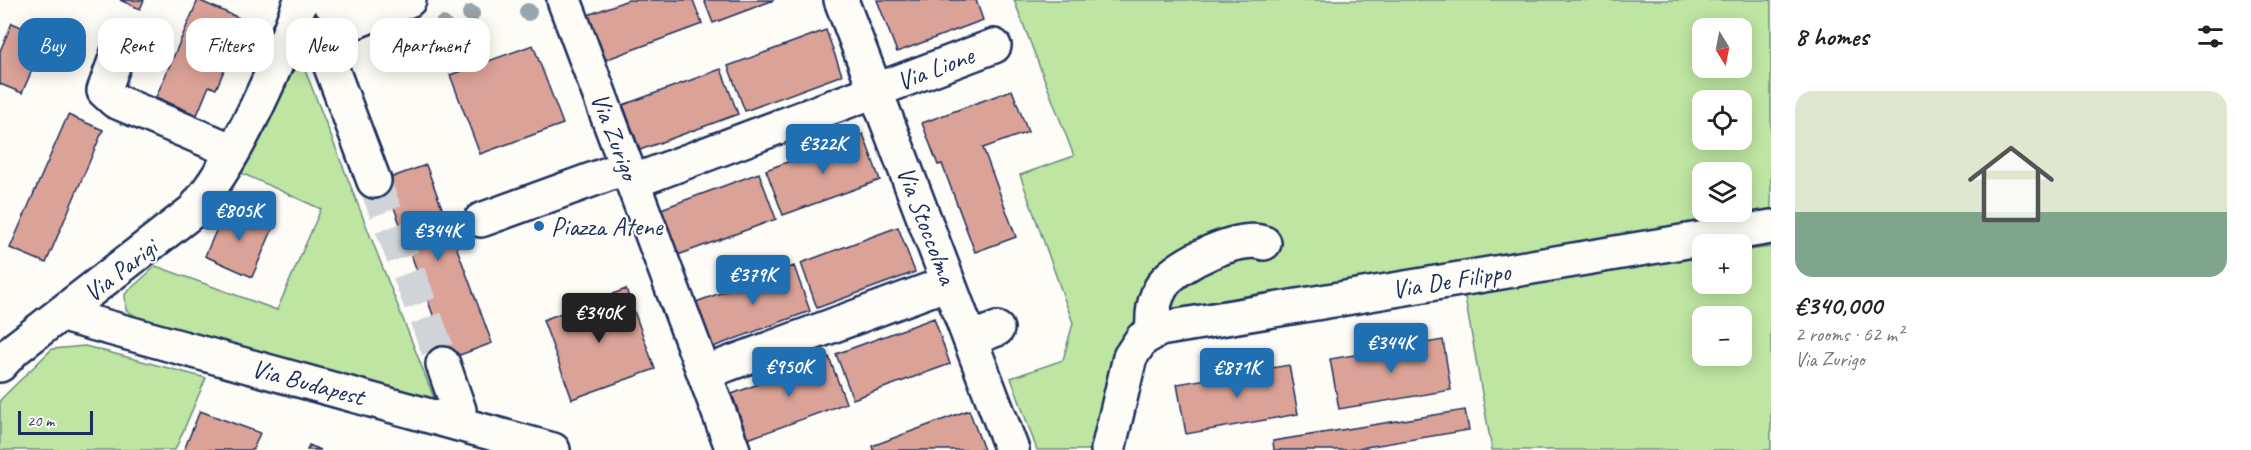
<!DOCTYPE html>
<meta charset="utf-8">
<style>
:root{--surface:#fff;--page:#f6f6f6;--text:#222;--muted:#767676;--accent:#1f6fb2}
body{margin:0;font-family:Caveat,sans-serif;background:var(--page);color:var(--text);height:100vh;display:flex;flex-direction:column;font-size:22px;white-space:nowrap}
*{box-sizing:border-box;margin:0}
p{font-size:20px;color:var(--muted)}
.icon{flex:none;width:33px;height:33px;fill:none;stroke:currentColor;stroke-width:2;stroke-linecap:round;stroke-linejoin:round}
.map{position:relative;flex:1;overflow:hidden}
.drawer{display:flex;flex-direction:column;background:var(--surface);width:480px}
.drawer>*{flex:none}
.top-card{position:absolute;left:18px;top:18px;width:570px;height:54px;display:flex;gap:12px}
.needle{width:39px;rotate:170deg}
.controls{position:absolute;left:1692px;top:18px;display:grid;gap:12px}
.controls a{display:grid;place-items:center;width:60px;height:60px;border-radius:12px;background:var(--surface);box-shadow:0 3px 15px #0003;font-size:30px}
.scale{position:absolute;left:18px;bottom:15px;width:75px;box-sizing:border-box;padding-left:6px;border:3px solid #1b2f5e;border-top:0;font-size:16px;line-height:21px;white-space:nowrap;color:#1b2f5e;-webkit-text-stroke:4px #fdfcf7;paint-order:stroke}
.price{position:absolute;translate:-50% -51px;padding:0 14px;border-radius:6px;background:var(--accent);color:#fff;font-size:20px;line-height:39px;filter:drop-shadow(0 2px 3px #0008)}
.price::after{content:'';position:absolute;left:50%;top:36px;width:18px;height:14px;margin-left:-9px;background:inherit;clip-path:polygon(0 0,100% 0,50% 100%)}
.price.on{background:#222;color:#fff}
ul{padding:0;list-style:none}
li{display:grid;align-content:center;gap:12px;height:318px;padding:0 24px}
li span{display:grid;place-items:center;height:186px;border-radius:18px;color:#555}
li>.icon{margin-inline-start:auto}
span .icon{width:108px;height:108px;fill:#fffc;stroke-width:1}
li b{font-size:26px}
h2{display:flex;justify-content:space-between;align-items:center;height:72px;padding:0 24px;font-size:26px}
.pill{padding:0 21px;border-radius:18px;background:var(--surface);box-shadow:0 3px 15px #0003;font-size:21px;line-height:54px}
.pill.on{background:var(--accent);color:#fff}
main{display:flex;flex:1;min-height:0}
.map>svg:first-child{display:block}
</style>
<main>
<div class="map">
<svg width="1771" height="450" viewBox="0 0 1771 450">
<rect width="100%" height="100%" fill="#fdfcf7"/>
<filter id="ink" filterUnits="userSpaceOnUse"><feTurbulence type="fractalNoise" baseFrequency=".0167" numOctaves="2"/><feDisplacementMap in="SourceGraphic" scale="12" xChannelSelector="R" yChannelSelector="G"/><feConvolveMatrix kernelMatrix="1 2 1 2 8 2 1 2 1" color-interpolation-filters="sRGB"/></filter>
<g filter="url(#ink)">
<path fill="#bee6a2" stroke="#6c8a80" stroke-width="1.5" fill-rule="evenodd" d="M 1014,0 L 1771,0 L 1771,216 L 1123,338 L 1090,450 L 1037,450 L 1011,378 L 1063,360 L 1073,323 L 1020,175 L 1074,156 ZM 1702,28 L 1742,28 L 1742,68 L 1702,68 ZM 1702,100 L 1742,100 L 1742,140 L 1702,140 ZM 1702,172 L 1742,172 L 1742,212 L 1702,212 Z
M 303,65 L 436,403 L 149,325 L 126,310 L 125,294 L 156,266 L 277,310 L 321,209 L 237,171 L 275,81 Z
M 1771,247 L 1771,450 L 1492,450 L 1464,292 L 1702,257 L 1702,284 L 1742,284 L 1742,251 ZM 1702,316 L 1742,316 L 1742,356 L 1702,356 Z
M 85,346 L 206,378 L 175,450 L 0,450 L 0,400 L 52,349 Z"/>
<path fill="#dba297" stroke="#1b2f5e" stroke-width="1.5" d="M 120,0 L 144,0 L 140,9 Z
M 198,0 L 239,18 L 228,42 L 235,45 L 216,89 L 209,86 L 197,115 L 156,97 Z
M 628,0 L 693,0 L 702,24 L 605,60 L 588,15 Z
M 704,0 L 774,0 L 713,23 Z
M 877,0 L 976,0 L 983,20 L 897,52 Z
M 12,23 L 46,38 L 22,93 L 0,84 L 0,51 Z
M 826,30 L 842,75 L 745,111 L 728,66 Z
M 533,45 L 563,124 L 480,154 L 450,75 Z
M 721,69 L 738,114 L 640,150 L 623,105 Z
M 1012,90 L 1028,132 L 983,148 L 1016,237 L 975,252 L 942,164 L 938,165 L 922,123 Z
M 68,115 L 103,130 L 46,263 L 10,248 Z
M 863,134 L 880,180 L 783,215 L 766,170 Z
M 426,165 L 492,343 L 449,359 L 384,180 Z
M 759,173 L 776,219 L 678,255 L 661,209 Z
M 226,208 L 273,228 L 252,277 L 205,256 Z
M 898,227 L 915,272 L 817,308 L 801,263 Z
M 794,266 L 810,311 L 713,347 L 696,302 Z
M 626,289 L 655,369 L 572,399 L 543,320 Z
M 934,318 L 950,364 L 853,399 L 836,354 Z
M 1443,340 L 1451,390 L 1339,409 L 1330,359 Z
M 829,357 L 846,403 L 748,439 L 732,394 Z
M 1289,365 L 1298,414 L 1186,434 L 1177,384 Z
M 969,410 L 984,450 L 873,450 L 872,446 Z
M 1465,410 L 1469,430 L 1348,450 L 1274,450 L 1273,441 Z
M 200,411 L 260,433 L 253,450 L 184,450 Z
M 309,445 L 321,450 L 307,450 Z"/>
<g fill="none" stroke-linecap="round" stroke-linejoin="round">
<path stroke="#d0d3d8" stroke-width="33" stroke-dasharray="33 16" stroke-linecap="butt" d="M 374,181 L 443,364"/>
<defs>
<path id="minor" d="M 327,0 L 331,4 L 376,12
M 564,0 L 733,450
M 841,0 L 1012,450
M 319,35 L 374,181
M 299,44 L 409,0
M 120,47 L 104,91 L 115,101 L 233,151
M 632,182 L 994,46
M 481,220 L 627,167
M 63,315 L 553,450
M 1153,332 C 1152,314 1153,299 1164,283 C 1179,263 1240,234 1264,243
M 970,339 L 997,329
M 443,364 L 459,410 L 457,423
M 0,365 L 15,349 L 193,211 C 240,154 276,69 301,0
M 704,373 L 948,283
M 1108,450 L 1130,357 L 1142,339 L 1160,329 L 1771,227"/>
</defs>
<use href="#minor" stroke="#1b2f5e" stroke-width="38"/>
<use href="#minor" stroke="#fdfcf7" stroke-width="33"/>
</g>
<g fill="#97a5ac">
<circle cx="528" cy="12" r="9"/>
<circle cx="471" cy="14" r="9"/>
<circle cx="443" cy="25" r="9"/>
<circle cx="424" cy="30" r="9"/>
<circle cx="437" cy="63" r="9"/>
</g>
</g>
<circle fill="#1f6fb2" stroke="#fdfcf7" stroke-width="2" cx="539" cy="226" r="6"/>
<g text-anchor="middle" stroke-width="4.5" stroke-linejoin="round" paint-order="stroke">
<g font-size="26" fill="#1b2f5e" stroke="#fdfcf7">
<text transform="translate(935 68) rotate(-21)" y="9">Via Lione</text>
<text transform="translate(615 136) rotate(69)" y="9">Via Zurigo</text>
<text transform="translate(927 225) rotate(69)" y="9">Via Stoccolma</text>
<text transform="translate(120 270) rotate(-38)" y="9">Via Parigi</text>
<text transform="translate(1451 280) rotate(-9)" y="9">Via De Filippo</text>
<text transform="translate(308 382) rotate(15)" y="9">Via Budapest</text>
</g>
<g font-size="26" fill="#1b2f5e" stroke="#fdfcf7" text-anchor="start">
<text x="551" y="235">Piazza Atene</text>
</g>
</g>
</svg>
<div class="controls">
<a><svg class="needle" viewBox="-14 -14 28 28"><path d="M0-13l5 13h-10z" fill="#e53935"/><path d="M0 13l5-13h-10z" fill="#767676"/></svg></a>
<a><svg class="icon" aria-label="locate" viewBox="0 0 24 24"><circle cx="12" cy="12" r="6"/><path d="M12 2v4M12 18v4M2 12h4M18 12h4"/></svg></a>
<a><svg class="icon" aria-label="layers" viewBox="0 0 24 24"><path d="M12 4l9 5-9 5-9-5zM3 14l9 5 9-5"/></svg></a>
<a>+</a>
<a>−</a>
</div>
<div class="scale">20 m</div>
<b class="price" style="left:823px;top:175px">€322K</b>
<b class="price" style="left:239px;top:242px">€805K</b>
<b class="price" style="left:438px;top:262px">€344K</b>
<b class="price" style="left:753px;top:306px">€379K</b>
<b class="price on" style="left:599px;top:344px">€340K</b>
<b class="price" style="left:1391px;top:374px">€344K</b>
<b class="price" style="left:789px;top:398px">€950K</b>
<b class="price" style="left:1237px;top:399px">€871K</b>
<div class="top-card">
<a class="pill on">Buy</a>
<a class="pill">Rent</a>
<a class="pill">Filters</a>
<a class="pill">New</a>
<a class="pill">Apartment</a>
</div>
</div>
<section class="drawer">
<h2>8 homes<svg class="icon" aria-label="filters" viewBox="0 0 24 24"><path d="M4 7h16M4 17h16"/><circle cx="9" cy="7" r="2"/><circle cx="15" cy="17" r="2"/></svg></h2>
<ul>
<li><span style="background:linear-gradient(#dfe7d0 65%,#7fa58c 0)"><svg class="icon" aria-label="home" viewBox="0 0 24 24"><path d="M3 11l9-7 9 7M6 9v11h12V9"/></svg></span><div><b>€340,000</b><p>2 rooms · 62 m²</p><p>Via Zurigo</p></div></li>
</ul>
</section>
</main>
